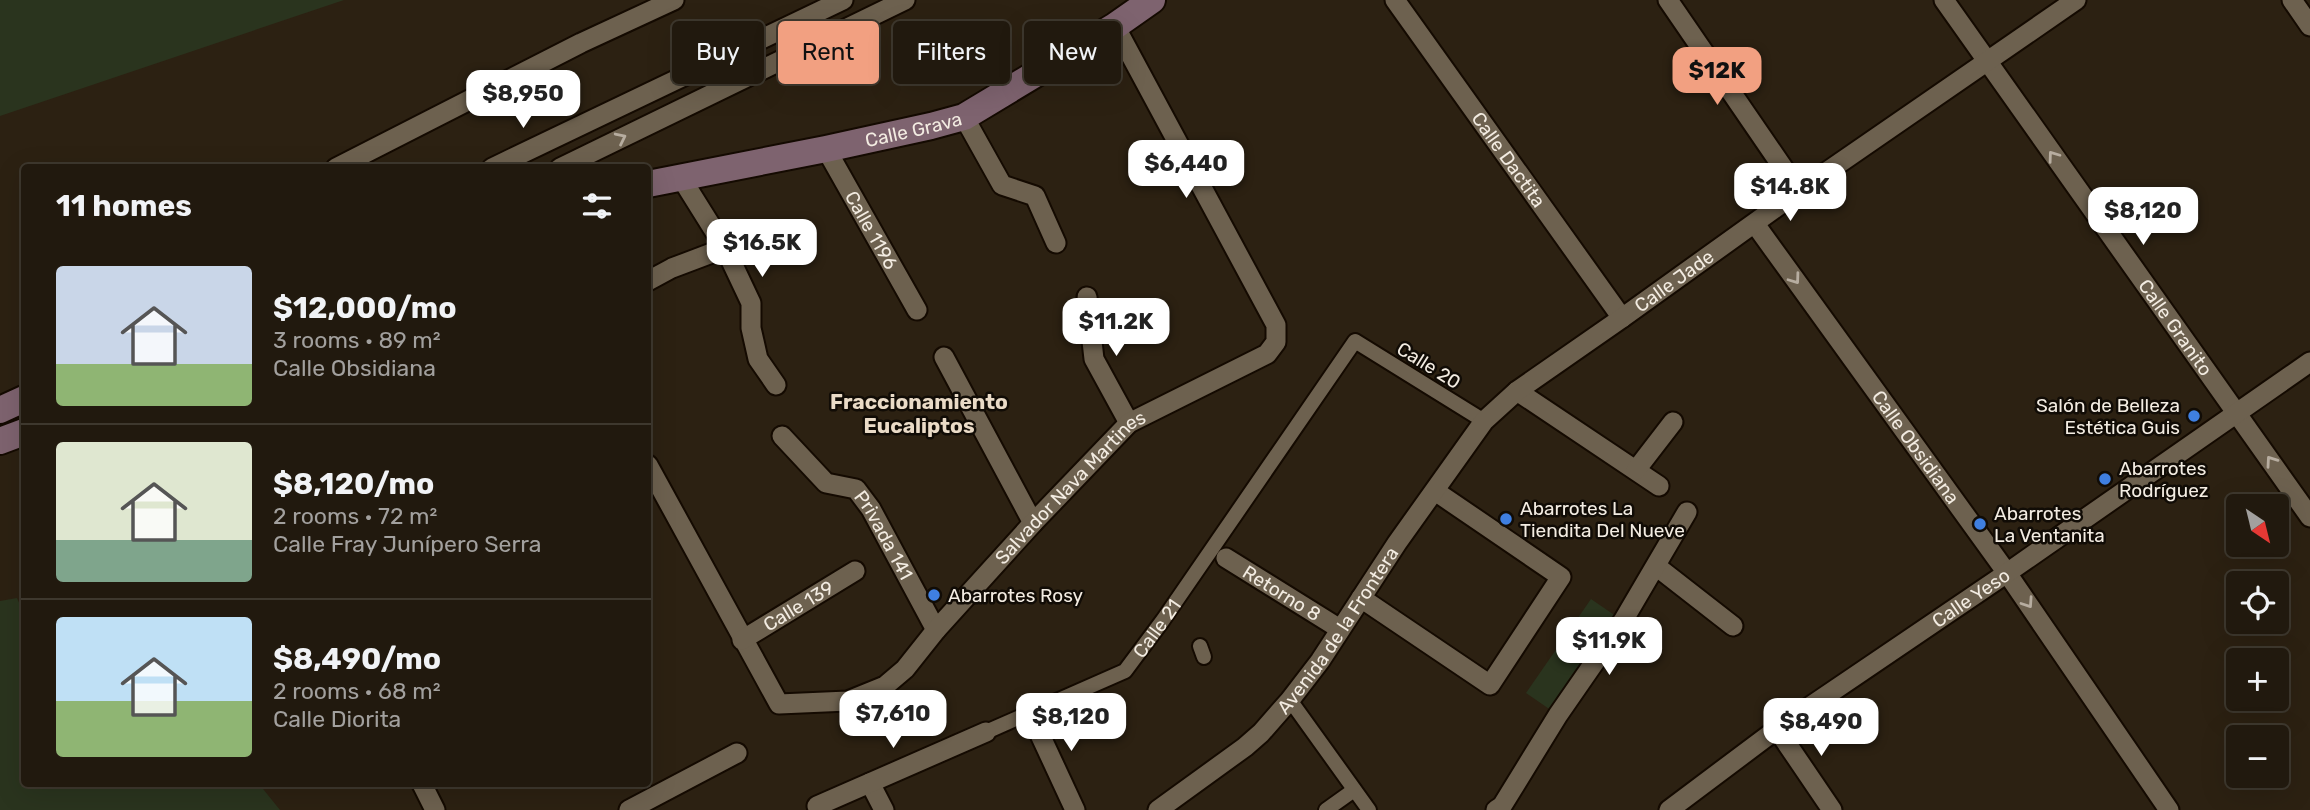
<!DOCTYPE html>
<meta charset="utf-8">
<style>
:root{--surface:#21190e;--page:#292217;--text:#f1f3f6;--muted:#a2a09e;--line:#3e382e;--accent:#f2a081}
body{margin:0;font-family:Rubik,sans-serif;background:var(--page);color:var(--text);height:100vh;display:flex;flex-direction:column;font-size:26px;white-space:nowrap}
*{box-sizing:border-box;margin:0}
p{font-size:23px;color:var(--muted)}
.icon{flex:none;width:38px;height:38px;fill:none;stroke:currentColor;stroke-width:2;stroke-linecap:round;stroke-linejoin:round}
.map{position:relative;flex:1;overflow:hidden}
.sheet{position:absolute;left:21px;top:164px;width:630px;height:623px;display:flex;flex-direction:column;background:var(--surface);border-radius:7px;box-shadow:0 7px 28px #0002,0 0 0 2px var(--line)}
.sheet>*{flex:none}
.guide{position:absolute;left:672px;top:21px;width:665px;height:63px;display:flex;gap:14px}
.needle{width:46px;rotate:145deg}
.tools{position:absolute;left:2226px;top:494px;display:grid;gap:14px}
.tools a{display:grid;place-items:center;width:63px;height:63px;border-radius:7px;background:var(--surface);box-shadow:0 7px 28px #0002,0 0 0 2px var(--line);font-size:35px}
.price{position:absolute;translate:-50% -60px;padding:0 16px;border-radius:14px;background:#fff;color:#222;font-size:23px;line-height:46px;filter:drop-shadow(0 2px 4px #0008)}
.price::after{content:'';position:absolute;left:50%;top:42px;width:21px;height:16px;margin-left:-10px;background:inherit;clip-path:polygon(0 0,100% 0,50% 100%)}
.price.active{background:var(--accent);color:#111}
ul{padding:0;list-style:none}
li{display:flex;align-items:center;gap:21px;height:175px;padding:0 35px}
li+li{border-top:2px solid var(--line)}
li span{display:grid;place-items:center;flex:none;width:196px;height:140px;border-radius:7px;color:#555}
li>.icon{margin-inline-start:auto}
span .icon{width:84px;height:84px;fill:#fffc;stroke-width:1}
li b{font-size:30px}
h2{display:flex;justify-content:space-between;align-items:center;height:84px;padding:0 35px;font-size:30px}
.tag{padding:0 24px;border-radius:7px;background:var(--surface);box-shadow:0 7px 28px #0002,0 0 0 2px var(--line);font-size:24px;line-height:63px}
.tag.active{background:var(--accent);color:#111}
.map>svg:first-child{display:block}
</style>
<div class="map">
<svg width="2310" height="810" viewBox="0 0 2310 810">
<rect width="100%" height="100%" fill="#2c2112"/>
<path fill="#2a341e" d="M 0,0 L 344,0 L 0,116 Z
M 17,598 L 24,614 L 24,784 L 259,784 L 280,810 L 0,810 L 0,601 Z
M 1591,599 L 1623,621 L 1558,715 L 1526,693 Z"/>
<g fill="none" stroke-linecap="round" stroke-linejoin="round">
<defs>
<g id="pedestrian">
<path d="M 1200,646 L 1204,657"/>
<path d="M 1290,700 L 1369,810"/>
<path id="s1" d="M 986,732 L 1125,671 L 1163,620 L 1355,341 L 1484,421"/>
<path d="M 1326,810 L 1354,790"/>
</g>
<g id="minor">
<path id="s2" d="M 1395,0 L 1622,318"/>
<path d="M 1668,0 L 1799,191"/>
<path id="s3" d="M 1944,0 L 2310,517"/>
<path d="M 2292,0 L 2310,26"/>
<path d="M 964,117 L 1002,185 L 1035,196 L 1056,243"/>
<path id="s4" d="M 826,149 L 917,310"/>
<path d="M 336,168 L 581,43 L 674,0"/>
<path d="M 492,168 L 843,0"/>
<path d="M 560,168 L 905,0"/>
<path d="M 680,176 L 725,248 L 751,303 L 751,328 L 758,359 L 776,385"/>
<path id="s5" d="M 1755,224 L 2007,573 L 2169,810"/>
<path d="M 648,281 L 672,268 L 725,248"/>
<path d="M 1087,297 L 1094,359 L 1129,423"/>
<path d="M 944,357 L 1033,523"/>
<path d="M 1517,391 L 1659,486"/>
<path id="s6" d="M 782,436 L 826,483 L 856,489 L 871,509 L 936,630"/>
<path id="s7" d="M 648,465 L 779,704 L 848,701 L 885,686 L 905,669 L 936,630 L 1033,523 L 1129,423 L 1267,354 L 1276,342 L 1276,325 L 1115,26"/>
<path d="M 1636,470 L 1673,422"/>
<path id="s8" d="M 1226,558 L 1340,629"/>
<path d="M 1656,566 L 1733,626"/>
<path d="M 1361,598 L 1490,685 L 1561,577 L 1435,491"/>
<path id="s9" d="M 742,640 L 855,571"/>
<path d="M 1030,713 L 1075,810"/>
<path d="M 1777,729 L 1832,810"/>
<path d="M 870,783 L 884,810"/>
<path d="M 422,784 L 435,810"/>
<path d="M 817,806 L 986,732"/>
<path d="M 629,810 L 737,753"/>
<path id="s10" d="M 1158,810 L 1245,747 L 1261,733 L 1290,700 L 1320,661 L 1397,543 L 1484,421 L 1517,391 L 1622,318 L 1799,191 L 2076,0"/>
<path d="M 1496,810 L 1502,806 L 1558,715 L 1623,621 L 1687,512"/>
<path id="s11" d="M 1669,810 L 1777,729 L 2007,573 L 2310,362"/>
</g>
<g id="secondary">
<path id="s12" d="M 648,184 L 826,149 L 931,126 L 964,117 L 1115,26 L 1152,0"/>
<path d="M 0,410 L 24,399"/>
<path d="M 0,441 L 24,432"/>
</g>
</defs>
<use href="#pedestrian" stroke="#140a01" stroke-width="18"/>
<use href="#minor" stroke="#140a01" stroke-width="23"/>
<use href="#secondary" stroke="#140a01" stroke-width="30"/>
<use href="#pedestrian" stroke="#6d614f" stroke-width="14"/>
<use href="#minor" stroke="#6d614f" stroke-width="19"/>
<use href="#secondary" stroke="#7e636f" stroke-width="26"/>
</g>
<defs><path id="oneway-chevron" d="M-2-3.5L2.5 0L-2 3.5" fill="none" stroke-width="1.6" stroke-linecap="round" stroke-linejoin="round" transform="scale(1.75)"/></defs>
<g stroke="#b7ada0">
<use href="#oneway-chevron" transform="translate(621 138) rotate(-26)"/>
<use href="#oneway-chevron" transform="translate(2053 156) rotate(-126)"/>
<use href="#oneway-chevron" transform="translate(1795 279) rotate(54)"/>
<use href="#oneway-chevron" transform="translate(2271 461) rotate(-125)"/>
<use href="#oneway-chevron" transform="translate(2028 603) rotate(56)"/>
</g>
<g fill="#3f7fe0" stroke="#110c06" stroke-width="2.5">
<circle cx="2194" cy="416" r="7"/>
<circle cx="2105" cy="479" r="7"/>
<circle cx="1506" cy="519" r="7"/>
<circle cx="1980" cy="524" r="7"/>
<circle cx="934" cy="595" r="7"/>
</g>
<g text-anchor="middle" stroke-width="5" stroke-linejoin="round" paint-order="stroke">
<g font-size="19" fill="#f3ece2" stroke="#110c06">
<text dy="7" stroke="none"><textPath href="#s12" startOffset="271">Calle Grava</textPath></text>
<text dy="7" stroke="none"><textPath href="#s2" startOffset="196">Calle Dactita</textPath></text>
<text dy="7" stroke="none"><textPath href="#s4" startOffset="93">Calle 1196</textPath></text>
<text dy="7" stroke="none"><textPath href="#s10" startOffset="749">Calle Jade</textPath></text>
<text dy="7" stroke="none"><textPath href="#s3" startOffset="401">Calle Granito</textPath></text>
<text transform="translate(1429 365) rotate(32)" y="7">Calle 20</text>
<text dy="7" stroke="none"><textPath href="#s5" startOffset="275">Calle Obsidiana</textPath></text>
<text dy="7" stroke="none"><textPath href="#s7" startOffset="654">Salvador Nava Martines</textPath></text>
<text dy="7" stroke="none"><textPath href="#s6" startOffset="149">Privada 141</textPath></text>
<text dy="7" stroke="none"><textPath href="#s8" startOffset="66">Retorno 8</textPath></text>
<text dy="7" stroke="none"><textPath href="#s11" startOffset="369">Calle Yeso</textPath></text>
<text dy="7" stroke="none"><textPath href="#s9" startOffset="66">Calle 139</textPath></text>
<text dy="7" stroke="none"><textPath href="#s1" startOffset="205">Calle 21</textPath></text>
<text dy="7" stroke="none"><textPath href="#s10" startOffset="257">Avenida de la Frontera</textPath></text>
</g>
<g font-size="19" fill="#f3ece2" stroke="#110c06" text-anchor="start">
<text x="2180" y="412" text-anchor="end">Salón de Belleza<tspan x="2180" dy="22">Estética Guis</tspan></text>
<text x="2119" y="475">Abarrotes<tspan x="2119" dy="22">Rodríguez</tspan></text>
<text x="1520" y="515">Abarrotes La<tspan x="1520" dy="22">Tiendita Del Nueve</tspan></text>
<text x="1994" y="520">Abarrotes<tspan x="1994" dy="22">La Ventanita</tspan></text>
<text x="948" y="602">Abarrotes Rosy</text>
</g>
<g font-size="21" font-weight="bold" fill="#eadbc7" stroke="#110c06">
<text x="919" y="409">Fraccionamiento<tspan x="919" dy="24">Eucaliptos</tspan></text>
</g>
</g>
</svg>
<div class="tools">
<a><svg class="needle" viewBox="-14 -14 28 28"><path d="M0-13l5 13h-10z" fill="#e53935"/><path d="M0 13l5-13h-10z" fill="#a2a09e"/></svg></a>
<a><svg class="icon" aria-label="locate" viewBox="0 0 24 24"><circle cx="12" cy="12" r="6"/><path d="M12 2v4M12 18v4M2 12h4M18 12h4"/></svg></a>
<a>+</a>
<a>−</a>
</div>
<b class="price active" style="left:1717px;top:107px">$12K</b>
<b class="price" style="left:523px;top:130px">$8,950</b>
<b class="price" style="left:1186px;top:200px">$6,440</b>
<b class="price" style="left:1790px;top:223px">$14.8K</b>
<b class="price" style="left:2143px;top:247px">$8,120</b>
<b class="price" style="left:762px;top:279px">$16.5K</b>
<b class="price" style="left:1116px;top:358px">$11.2K</b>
<b class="price" style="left:1609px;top:677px">$11.9K</b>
<b class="price" style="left:893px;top:750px">$7,610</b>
<b class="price" style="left:1071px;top:753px">$8,120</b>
<b class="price" style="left:1821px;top:758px">$8,490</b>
<div class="guide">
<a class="tag">Buy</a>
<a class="tag active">Rent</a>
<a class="tag">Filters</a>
<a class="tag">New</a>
</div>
<section class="sheet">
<h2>11 homes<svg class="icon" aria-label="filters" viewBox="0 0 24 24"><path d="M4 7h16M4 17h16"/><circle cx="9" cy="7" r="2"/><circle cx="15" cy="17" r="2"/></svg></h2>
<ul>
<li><span style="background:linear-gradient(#c9d6e8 70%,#8fb573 0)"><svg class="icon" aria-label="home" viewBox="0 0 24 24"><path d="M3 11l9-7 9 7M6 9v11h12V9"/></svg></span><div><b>$12,000/mo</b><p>3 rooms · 89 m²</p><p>Calle Obsidiana</p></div></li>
<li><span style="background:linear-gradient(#dfe7d0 70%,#7fa58c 0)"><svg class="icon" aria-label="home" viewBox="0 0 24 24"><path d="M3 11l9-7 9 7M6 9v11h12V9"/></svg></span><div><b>$8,120/mo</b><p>2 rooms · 72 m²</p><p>Calle Fray Junípero Serra</p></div></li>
<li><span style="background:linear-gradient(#bfe0f5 60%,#8fb573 0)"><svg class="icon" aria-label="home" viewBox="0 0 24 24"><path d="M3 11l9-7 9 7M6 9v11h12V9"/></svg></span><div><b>$8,490/mo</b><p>2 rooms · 68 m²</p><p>Calle Diorita</p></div></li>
</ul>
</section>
</div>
